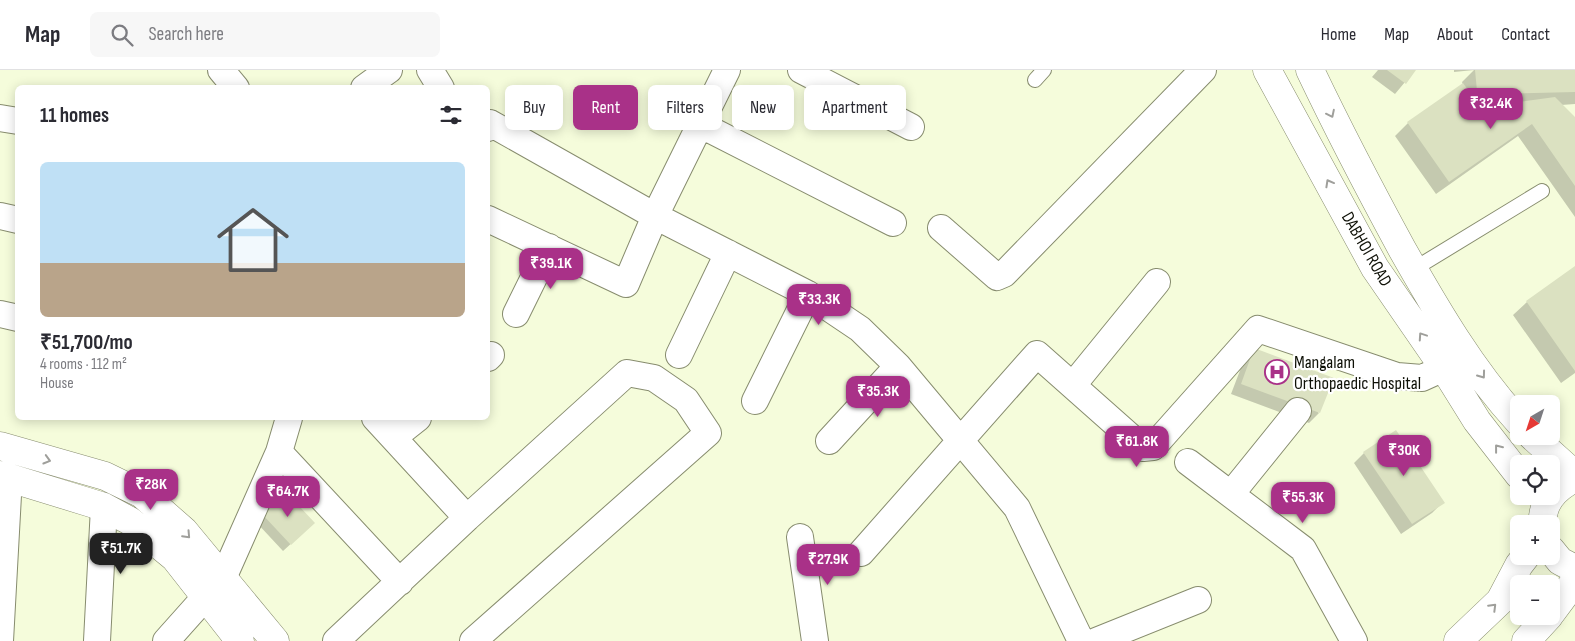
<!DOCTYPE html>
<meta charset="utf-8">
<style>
:root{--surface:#fff;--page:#f7f7f7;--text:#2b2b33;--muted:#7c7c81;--line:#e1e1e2;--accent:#a93188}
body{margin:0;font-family:"Sofia Sans Condensed",sans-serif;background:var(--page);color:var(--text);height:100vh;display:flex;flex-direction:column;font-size:19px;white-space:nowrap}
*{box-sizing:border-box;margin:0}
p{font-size:16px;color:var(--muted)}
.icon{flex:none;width:28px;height:28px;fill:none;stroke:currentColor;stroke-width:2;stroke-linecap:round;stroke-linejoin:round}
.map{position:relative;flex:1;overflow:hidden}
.details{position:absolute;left:15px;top:15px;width:475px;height:335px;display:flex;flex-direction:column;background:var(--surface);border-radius:8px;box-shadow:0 2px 12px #0003}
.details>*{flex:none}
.top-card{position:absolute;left:505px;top:15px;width:475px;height:45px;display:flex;gap:10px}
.needle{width:32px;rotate:219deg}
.tools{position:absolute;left:1510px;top:325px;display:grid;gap:10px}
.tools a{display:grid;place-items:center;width:50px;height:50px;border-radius:8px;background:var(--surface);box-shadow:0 2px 12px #0003;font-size:25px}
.price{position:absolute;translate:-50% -42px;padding:0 11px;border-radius:10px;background:var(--accent);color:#fff;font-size:16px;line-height:32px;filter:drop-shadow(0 1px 2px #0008)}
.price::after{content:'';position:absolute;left:50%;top:30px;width:15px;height:11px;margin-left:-8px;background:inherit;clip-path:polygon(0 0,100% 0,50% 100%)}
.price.on{background:#222;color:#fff}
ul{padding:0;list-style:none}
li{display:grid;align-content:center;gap:10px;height:265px;padding:0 25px}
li+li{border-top:1px solid var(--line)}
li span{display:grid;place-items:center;height:155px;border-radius:8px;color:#555}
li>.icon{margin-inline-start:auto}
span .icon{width:90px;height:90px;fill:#fffc;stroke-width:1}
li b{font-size:21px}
h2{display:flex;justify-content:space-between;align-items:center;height:60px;padding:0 25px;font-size:21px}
.pill{padding:0 18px;border-radius:8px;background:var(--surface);box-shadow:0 2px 12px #0003;font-size:18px;line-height:45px}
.pill.on{background:var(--accent);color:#fff}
header{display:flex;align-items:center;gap:30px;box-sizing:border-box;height:70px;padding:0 25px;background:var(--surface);border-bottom:1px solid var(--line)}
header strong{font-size:24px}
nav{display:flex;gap:28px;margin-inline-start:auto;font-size:18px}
.search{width:350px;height:45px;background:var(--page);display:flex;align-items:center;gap:12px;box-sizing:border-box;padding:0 18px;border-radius:8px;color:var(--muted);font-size:19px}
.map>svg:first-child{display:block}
</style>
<header>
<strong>Map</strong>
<div class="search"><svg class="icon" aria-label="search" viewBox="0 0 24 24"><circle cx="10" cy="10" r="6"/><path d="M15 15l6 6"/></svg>Search here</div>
<nav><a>Home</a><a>Map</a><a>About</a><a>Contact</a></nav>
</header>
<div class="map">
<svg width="1575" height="571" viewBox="0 0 1575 571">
<rect width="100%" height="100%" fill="#f5fcdb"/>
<path fill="#0003" fill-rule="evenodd" d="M 1378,0 L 1415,0 L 1395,24 L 1372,7 Z
M 1454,0 L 1575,0 L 1575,34 L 1561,35 L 1575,48 L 1575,147 L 1518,66 L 1436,124 L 1395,66 L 1408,53 L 1463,15 L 1462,12 L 1474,0 L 1454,2 ZM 1502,36 L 1482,43 L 1478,37 Z
M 1575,198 L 1575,303 L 1561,313 L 1513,245 L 1527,232 Z
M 1254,280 L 1319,343 L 1309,353 L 1231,324 L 1244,290 Z
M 1364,383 L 1443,432 L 1432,443 L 1401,464 L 1354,393 Z
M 263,445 L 306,460 L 283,481 L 256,452 Z"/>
<path fill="#dbe1c1" d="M 1387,0 L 1416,0 L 1406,14 Z
M 1475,0 L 1575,0 L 1575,22 L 1492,24 L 1477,21 Z
M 1463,13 L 1483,41 L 1518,32 L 1555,27 L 1575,47 L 1575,116 L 1532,54 L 1449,112 L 1407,52 Z
M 1575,196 L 1575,301 L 1526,231 Z
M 1254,278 L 1334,308 L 1320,343 L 1241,314 Z
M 1396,360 L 1445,433 L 1412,454 L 1363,382 Z
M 286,422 L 315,453 L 291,475 L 262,444 Z"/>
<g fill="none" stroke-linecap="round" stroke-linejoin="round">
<defs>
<path id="lane" d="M 1035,10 L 1044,0
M 1414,199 L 1542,121"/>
<path id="street" d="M 221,0 L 236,18
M 430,0 L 441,18
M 801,0 L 911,57
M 364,18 L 389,0
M 0,48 L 18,51
M 701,55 L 893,153
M 488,58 L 490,53 L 655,146 L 727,0
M 0,146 L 18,150
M 488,149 L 626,214 L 655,146 L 808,224 L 860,259 L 898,296 L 1017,438 L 1081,571
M 941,158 L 997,207 L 1004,204 L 1203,0
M 0,244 L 18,248
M 516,244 L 549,177
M 679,285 L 728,183
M 488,288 L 491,285
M 1073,315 L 1157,212
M 755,331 L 808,224
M 394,367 L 418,348
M 829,371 L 898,296
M 279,382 L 400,512
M 1188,392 L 1303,479 L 1354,571
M 1231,424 L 1298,341
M 467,448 L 627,303 L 654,308 L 686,330 L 708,363 L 473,571
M 800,467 L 815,571
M 861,483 L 1037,284 L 1143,378 L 1153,377 L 1258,259 L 1397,306 L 1422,308 L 1444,298
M 0,571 L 9,407
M 97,571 L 104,437
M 166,571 L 224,506 L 279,382 L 289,348
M 336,571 L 467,448 L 375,348
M 1096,571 L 1198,530"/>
<path id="secondary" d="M 0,376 L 105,406 L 142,424 L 184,461 L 275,571
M 0,405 L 104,437 L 130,451 L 175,488 L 240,571"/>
<path id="primary" d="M 1267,0 L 1375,198 L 1444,298 L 1477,351 L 1519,405
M 1310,0 C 1339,61 1370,120 1402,179 C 1436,239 1472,301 1519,352
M 1532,366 L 1575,405
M 1543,454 C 1541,432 1557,417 1575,408
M 1551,480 L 1560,491 L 1575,499
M 1551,543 L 1575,511
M 1458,571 L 1500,531 L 1519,495 L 1526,486
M 1526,571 L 1549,546"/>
</defs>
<use href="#lane" stroke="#878c6e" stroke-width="16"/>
<use href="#street" stroke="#878c6e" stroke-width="28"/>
<use href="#secondary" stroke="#878c6e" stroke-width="29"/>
<use href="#primary" stroke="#878c6e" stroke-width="29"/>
<use href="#lane" stroke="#fff" stroke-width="14"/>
<use href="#street" stroke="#fff" stroke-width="26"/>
<use href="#secondary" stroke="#fff" stroke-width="28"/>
<use href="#primary" stroke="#fff" stroke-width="28"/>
</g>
<defs><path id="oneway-chevron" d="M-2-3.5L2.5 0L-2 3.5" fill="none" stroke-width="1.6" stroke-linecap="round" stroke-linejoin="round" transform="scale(1.25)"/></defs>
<g stroke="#9f9f9b">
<use href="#oneway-chevron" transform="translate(1331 44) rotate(64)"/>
<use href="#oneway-chevron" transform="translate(1329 113) rotate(-119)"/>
<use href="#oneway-chevron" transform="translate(1422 266) rotate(-124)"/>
<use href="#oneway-chevron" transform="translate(1482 305) rotate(54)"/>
<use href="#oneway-chevron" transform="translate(1498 378) rotate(-128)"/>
<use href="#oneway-chevron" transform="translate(47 390) rotate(16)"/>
<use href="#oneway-chevron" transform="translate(187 465) rotate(47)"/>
<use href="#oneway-chevron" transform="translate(1493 537) rotate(-45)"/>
</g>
<defs>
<symbol id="hospital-ring" viewBox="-11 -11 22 22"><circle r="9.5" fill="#fff" stroke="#a93188" stroke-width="1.5"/><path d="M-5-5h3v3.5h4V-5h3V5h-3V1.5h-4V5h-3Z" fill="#a93188"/></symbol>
</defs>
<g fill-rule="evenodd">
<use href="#hospital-ring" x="1263" y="288" width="28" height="28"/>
</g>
<g text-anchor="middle" stroke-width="4.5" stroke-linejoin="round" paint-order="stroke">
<g font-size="18" fill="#0e1006" stroke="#fff">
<text transform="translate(1367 179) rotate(60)" y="6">DABHOI ROAD</text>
</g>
<g font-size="18" fill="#0e1006" stroke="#fff" text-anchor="start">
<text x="1294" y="298">Mangalam<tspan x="1294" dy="21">Orthopaedic Hospital</tspan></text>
</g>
</g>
</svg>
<div class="tools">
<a><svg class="needle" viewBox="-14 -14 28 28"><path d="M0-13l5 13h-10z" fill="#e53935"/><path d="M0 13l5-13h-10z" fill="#7c7c81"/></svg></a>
<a><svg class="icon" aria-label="locate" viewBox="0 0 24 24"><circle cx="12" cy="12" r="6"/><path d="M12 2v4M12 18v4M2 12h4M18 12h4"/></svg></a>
<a>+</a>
<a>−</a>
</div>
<b class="price" style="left:1491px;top:60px">₹32.4K</b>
<b class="price" style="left:551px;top:220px">₹39.1K</b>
<b class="price" style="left:819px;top:256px">₹33.3K</b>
<b class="price" style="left:878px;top:348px">₹35.3K</b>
<b class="price" style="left:1137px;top:398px">₹61.8K</b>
<b class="price" style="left:1404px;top:407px">₹30K</b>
<b class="price" style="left:151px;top:441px">₹28K</b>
<b class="price" style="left:288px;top:448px">₹64.7K</b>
<b class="price" style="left:1303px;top:454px">₹55.3K</b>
<b class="price on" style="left:121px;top:505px">₹51.7K</b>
<b class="price" style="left:828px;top:516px">₹27.9K</b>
<div class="top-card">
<a class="pill">Buy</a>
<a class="pill on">Rent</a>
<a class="pill">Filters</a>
<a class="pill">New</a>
<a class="pill">Apartment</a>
</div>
<section class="details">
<h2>11 homes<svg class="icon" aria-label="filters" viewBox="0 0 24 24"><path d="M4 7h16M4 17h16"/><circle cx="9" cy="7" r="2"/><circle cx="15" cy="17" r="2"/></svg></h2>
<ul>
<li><span style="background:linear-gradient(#bfe0f5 65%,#b9a48a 0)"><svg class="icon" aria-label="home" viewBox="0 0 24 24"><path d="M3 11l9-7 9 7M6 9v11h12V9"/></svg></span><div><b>₹51,700/mo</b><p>4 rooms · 112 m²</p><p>House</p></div></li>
</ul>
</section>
</div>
